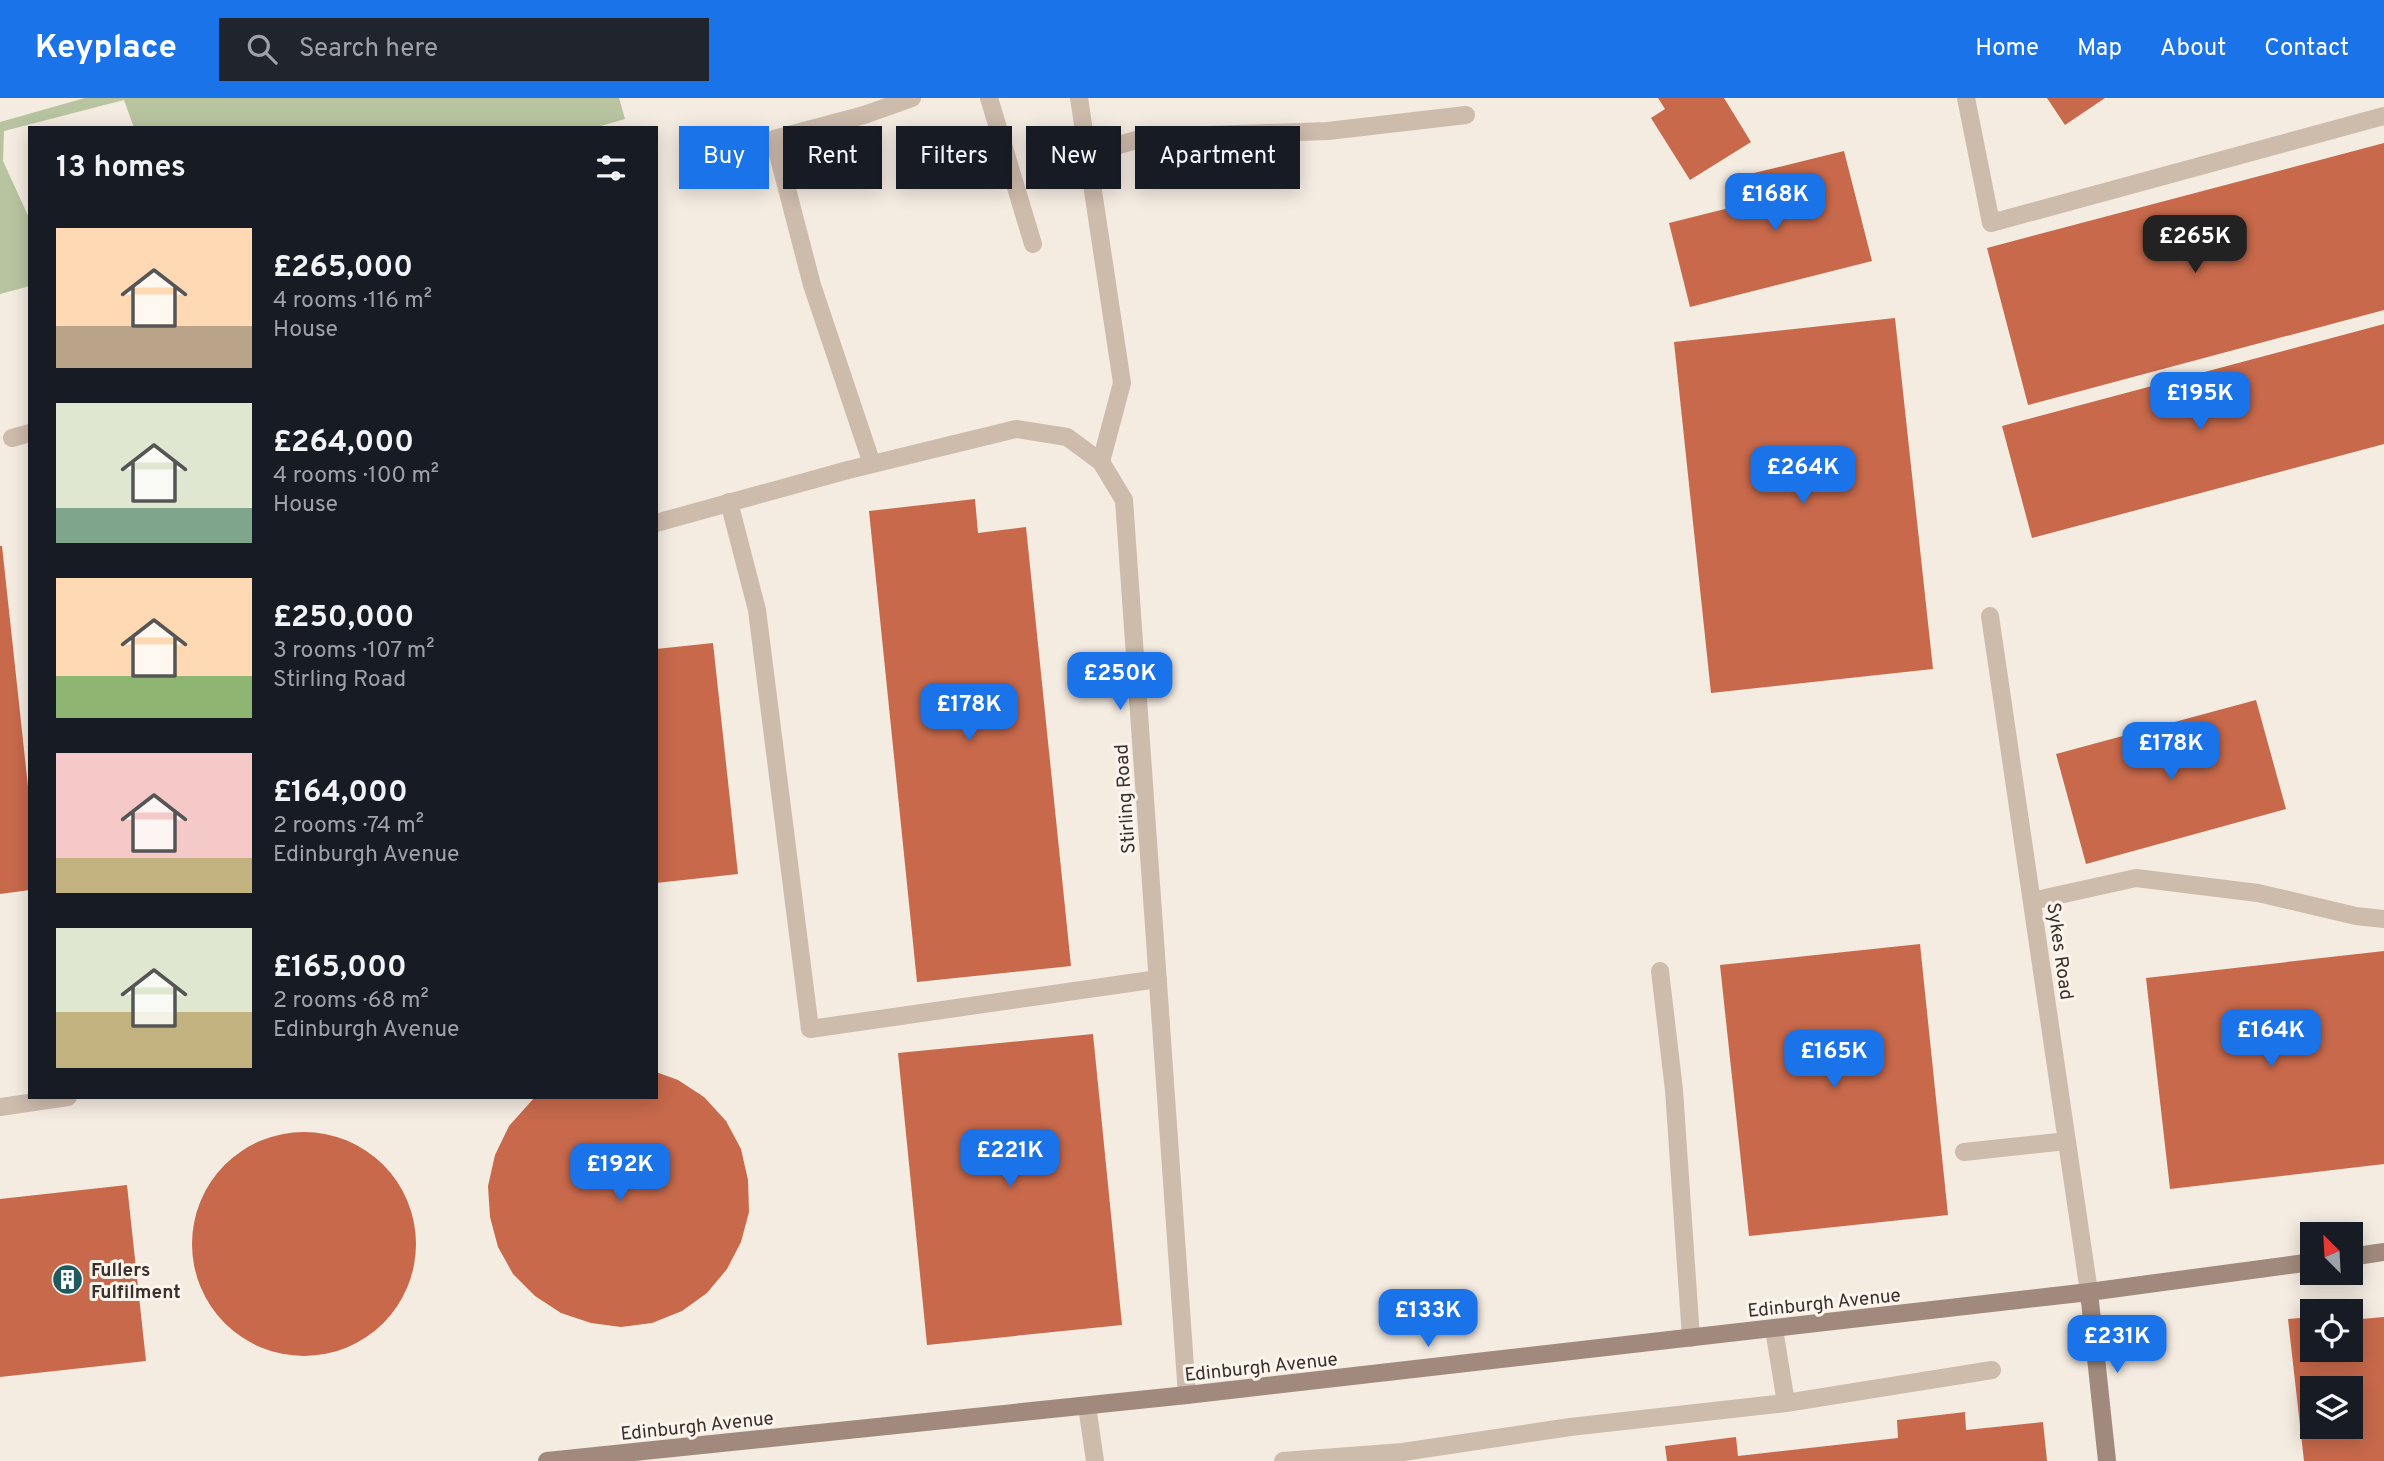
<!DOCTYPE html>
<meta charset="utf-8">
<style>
:root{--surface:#171b24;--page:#20242c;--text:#f1f3f6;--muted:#9ea1a6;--accent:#1a73e8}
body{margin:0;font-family:Overpass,sans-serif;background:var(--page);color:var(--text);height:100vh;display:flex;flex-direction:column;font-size:26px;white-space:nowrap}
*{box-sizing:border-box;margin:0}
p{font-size:23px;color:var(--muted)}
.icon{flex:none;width:38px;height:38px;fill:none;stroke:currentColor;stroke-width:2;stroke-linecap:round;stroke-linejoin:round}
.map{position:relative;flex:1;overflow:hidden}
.drawer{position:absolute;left:28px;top:28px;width:630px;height:973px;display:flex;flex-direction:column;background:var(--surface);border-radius:0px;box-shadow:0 4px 18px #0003}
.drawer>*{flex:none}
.guide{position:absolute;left:679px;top:28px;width:665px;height:63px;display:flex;gap:14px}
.needle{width:46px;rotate:336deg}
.buttons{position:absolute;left:2300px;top:1124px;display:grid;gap:14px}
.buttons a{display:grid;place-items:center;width:63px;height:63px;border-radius:0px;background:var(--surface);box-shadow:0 4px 18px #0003;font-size:35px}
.price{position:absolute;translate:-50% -60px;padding:0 16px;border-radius:14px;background:var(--accent);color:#fff;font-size:23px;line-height:46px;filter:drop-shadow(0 2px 4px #0008)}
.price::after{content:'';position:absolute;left:50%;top:42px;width:21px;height:16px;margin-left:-10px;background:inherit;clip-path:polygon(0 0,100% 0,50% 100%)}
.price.on{background:#222;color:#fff}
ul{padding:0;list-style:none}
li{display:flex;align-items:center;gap:21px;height:175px;padding:0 28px}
li span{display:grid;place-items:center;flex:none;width:196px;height:140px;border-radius:0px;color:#555}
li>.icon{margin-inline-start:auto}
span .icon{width:84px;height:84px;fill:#fffc;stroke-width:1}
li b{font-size:30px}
h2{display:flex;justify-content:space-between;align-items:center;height:84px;padding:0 28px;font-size:30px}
.chip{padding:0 24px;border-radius:0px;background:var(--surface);box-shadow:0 4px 18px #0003;font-size:24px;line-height:63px}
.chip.on{background:var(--accent);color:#fff}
header{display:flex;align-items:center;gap:42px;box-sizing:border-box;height:98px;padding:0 35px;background:var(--accent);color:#fff}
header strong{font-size:33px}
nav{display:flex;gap:38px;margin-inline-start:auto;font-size:24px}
.search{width:490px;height:63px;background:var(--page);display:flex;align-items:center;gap:18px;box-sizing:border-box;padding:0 24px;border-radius:0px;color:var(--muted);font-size:26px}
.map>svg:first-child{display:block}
</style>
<header>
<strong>Keyplace</strong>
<div class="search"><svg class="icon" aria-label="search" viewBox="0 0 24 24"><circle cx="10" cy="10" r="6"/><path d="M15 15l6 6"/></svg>Search here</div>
<nav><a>Home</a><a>Map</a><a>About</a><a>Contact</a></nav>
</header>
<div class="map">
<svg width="2384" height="1363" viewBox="0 0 2384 1363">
<rect width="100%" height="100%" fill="#f4ebe1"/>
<path fill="#b8c4a0" d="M 85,0 L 619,0 L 625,21 L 594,30 L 134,30 L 124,2 L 4,33 L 3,63 L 30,122 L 30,188 L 0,196 L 0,24 Z"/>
<path fill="#c8694b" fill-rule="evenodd" d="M 1658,0 L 1724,0 L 1751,44 L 1690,82 L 1651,20 L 1665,11 Z
M 2047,0 L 2105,0 L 2065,27 Z
M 2384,45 L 2384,212 L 2028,307 L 1987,150 Z
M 1844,53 L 1872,163 L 1690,209 L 1669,125 L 1761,102 L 1754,75 Z
M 1895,220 L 1933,571 L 1711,595 L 1674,244 Z
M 2384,226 L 2384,346 L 2032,440 L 2002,328 Z
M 975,401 L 978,435 L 1026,429 L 1071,868 L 917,884 L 869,413 Z
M 0,448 L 2,448 L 30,707 L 30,792 L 0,796 Z
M 713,545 L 738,776 L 656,785 L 656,551 Z
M 2256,602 L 2286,711 L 2086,766 L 2056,656 Z
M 1920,846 L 1948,1117 L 1749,1138 L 1720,867 Z
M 2384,853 L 2384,1066 L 2170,1091 L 2146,880 Z
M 1093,936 L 1122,1227 L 927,1247 L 898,955 Z
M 656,974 L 678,982 L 704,999 L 726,1023 L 741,1051 L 748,1082 L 749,1114 L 741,1144 L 727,1171 L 707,1195 L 682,1213 L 652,1225 L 621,1229 L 591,1225 L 561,1215 L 535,1198 L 513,1176 L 498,1149 L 490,1119 L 488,1088 L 495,1057 L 509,1028 L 535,999 L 656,999 Z
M192 1146a112 112 0 1 1 224 0a112 112 0 1 1-224 0Z
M 127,1087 L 146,1263 L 0,1279 L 0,1101 Z
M 2312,1219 L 2312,1251 L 2350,1251 L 2350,1222 L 2384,1219 L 2384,1363 L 2304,1363 L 2288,1221 ZM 2312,1290 L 2350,1290 L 2350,1328 L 2312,1328 Z
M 1965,1314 L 1966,1332 L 2043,1324 L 2047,1363 L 1667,1363 L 1665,1348 L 1736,1339 L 1738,1358 L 1898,1340 L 1897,1322 Z"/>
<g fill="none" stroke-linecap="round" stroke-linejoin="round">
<path stroke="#cdbbac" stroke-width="18" d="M 989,0 L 1033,146
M 1079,0 L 1122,285 L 1101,364
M 1966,0 L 1991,125 L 2384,18
M 1087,56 L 1147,39 L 1328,33 L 1466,17
M 12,340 L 30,335
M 872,366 L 812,187 L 774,41 L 864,17 L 912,0
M 729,404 L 757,512 L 810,931 L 1158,881
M 1990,518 L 2089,1194
M 2032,803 L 2136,780 L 2258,795 L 2356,818 L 2384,821
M 1660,873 L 1674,992 L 1691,1240
M 0,1009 L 68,999
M 1964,1054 L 2067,1043
M 1774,1231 L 1786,1305
M 1087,1308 L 1095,1363
M 1283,1363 L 1403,1354 L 1570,1329 L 1786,1305 L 1992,1272"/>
<path stroke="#cdbbac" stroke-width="18" d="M 656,425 L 848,372 L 1016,331 L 1067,339 L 1101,364 L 1124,402 L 1187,1297"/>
<path stroke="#a18a7d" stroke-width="18" d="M 2350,1159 L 2384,1154
M 2089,1194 L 2107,1363
M 547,1363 L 1187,1297 L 2089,1194 L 2312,1164"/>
</g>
<defs>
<symbol id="building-disc" viewBox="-11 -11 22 22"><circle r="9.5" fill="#1f5a5e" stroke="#fbf5ee"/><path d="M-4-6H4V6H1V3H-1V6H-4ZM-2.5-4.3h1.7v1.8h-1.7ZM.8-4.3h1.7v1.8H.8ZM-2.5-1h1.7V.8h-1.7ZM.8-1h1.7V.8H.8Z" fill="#fff"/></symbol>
</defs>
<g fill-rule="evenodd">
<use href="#building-disc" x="50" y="1164" width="35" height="35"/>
</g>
<g text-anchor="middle" stroke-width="6" stroke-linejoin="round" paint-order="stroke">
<g font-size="19" fill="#3b302b" stroke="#fbf5ee">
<text transform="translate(1124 701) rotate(-94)" y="7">Stirling Road</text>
<text transform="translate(2061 853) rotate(82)" y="7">Sykes Road</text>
<text transform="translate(1824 1204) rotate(-6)" y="7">Edinburgh Avenue</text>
<text transform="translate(1261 1268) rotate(-6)" y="7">Edinburgh Avenue</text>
<text transform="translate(697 1327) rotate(-6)" y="7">Edinburgh Avenue</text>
</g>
<g font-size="19" font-weight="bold" fill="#3b302b" stroke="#fbf5ee" text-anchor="start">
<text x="91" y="1178">Fullers<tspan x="91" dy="22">Fulfilment</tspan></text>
</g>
</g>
</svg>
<div class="buttons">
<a><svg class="needle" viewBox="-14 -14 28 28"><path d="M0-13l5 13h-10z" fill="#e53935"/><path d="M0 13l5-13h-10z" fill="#9ea1a6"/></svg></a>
<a><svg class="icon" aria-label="locate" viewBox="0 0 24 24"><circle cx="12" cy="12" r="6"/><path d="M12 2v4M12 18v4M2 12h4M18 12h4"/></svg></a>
<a><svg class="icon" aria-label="layers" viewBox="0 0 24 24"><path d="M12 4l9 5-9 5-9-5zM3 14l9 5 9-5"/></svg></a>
</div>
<b class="price" style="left:1775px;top:135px">£168K</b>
<b class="price on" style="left:2195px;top:177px">£265K</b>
<b class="price" style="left:2200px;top:334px">£195K</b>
<b class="price" style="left:1803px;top:408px">£264K</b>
<b class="price" style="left:1120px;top:614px">£250K</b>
<b class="price" style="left:969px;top:645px">£178K</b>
<b class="price" style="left:2171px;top:684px">£178K</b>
<b class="price" style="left:2271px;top:971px">£164K</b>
<b class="price" style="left:1834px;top:992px">£165K</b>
<b class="price" style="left:1010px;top:1091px">£221K</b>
<b class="price" style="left:620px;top:1105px">£192K</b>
<b class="price" style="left:1428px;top:1251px">£133K</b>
<b class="price" style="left:2117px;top:1277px">£231K</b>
<div class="guide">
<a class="chip on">Buy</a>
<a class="chip">Rent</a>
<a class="chip">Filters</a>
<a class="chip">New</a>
<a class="chip">Apartment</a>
</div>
<section class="drawer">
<h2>13 homes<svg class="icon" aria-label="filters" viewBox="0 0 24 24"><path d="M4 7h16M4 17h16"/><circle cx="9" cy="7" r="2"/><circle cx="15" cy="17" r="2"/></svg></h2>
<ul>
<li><span style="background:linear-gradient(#ffd9b3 70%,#b9a48a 0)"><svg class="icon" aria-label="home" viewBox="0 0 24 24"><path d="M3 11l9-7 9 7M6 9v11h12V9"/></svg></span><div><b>£265,000</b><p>4 rooms · 116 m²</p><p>House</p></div></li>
<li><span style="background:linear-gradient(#dfe7d0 75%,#7fa58c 0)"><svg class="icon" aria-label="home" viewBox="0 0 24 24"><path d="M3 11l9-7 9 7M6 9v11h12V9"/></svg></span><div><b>£264,000</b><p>4 rooms · 100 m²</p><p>House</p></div></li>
<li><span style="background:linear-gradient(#ffd9b3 70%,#8fb573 0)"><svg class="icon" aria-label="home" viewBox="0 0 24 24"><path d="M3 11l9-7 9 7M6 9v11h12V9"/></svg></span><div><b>£250,000</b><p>3 rooms · 107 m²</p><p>Stirling Road</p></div></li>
<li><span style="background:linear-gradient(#f6c9c9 75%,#c2b280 0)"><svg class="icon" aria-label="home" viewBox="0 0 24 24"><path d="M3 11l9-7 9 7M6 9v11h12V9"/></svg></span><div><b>£164,000</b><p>2 rooms · 74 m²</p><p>Edinburgh Avenue</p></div></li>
<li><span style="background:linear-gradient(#dfe7d0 60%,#c2b280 0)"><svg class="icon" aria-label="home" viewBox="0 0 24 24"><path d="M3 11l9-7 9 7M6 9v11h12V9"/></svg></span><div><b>£165,000</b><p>2 rooms · 68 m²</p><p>Edinburgh Avenue</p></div></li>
</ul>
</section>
</div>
